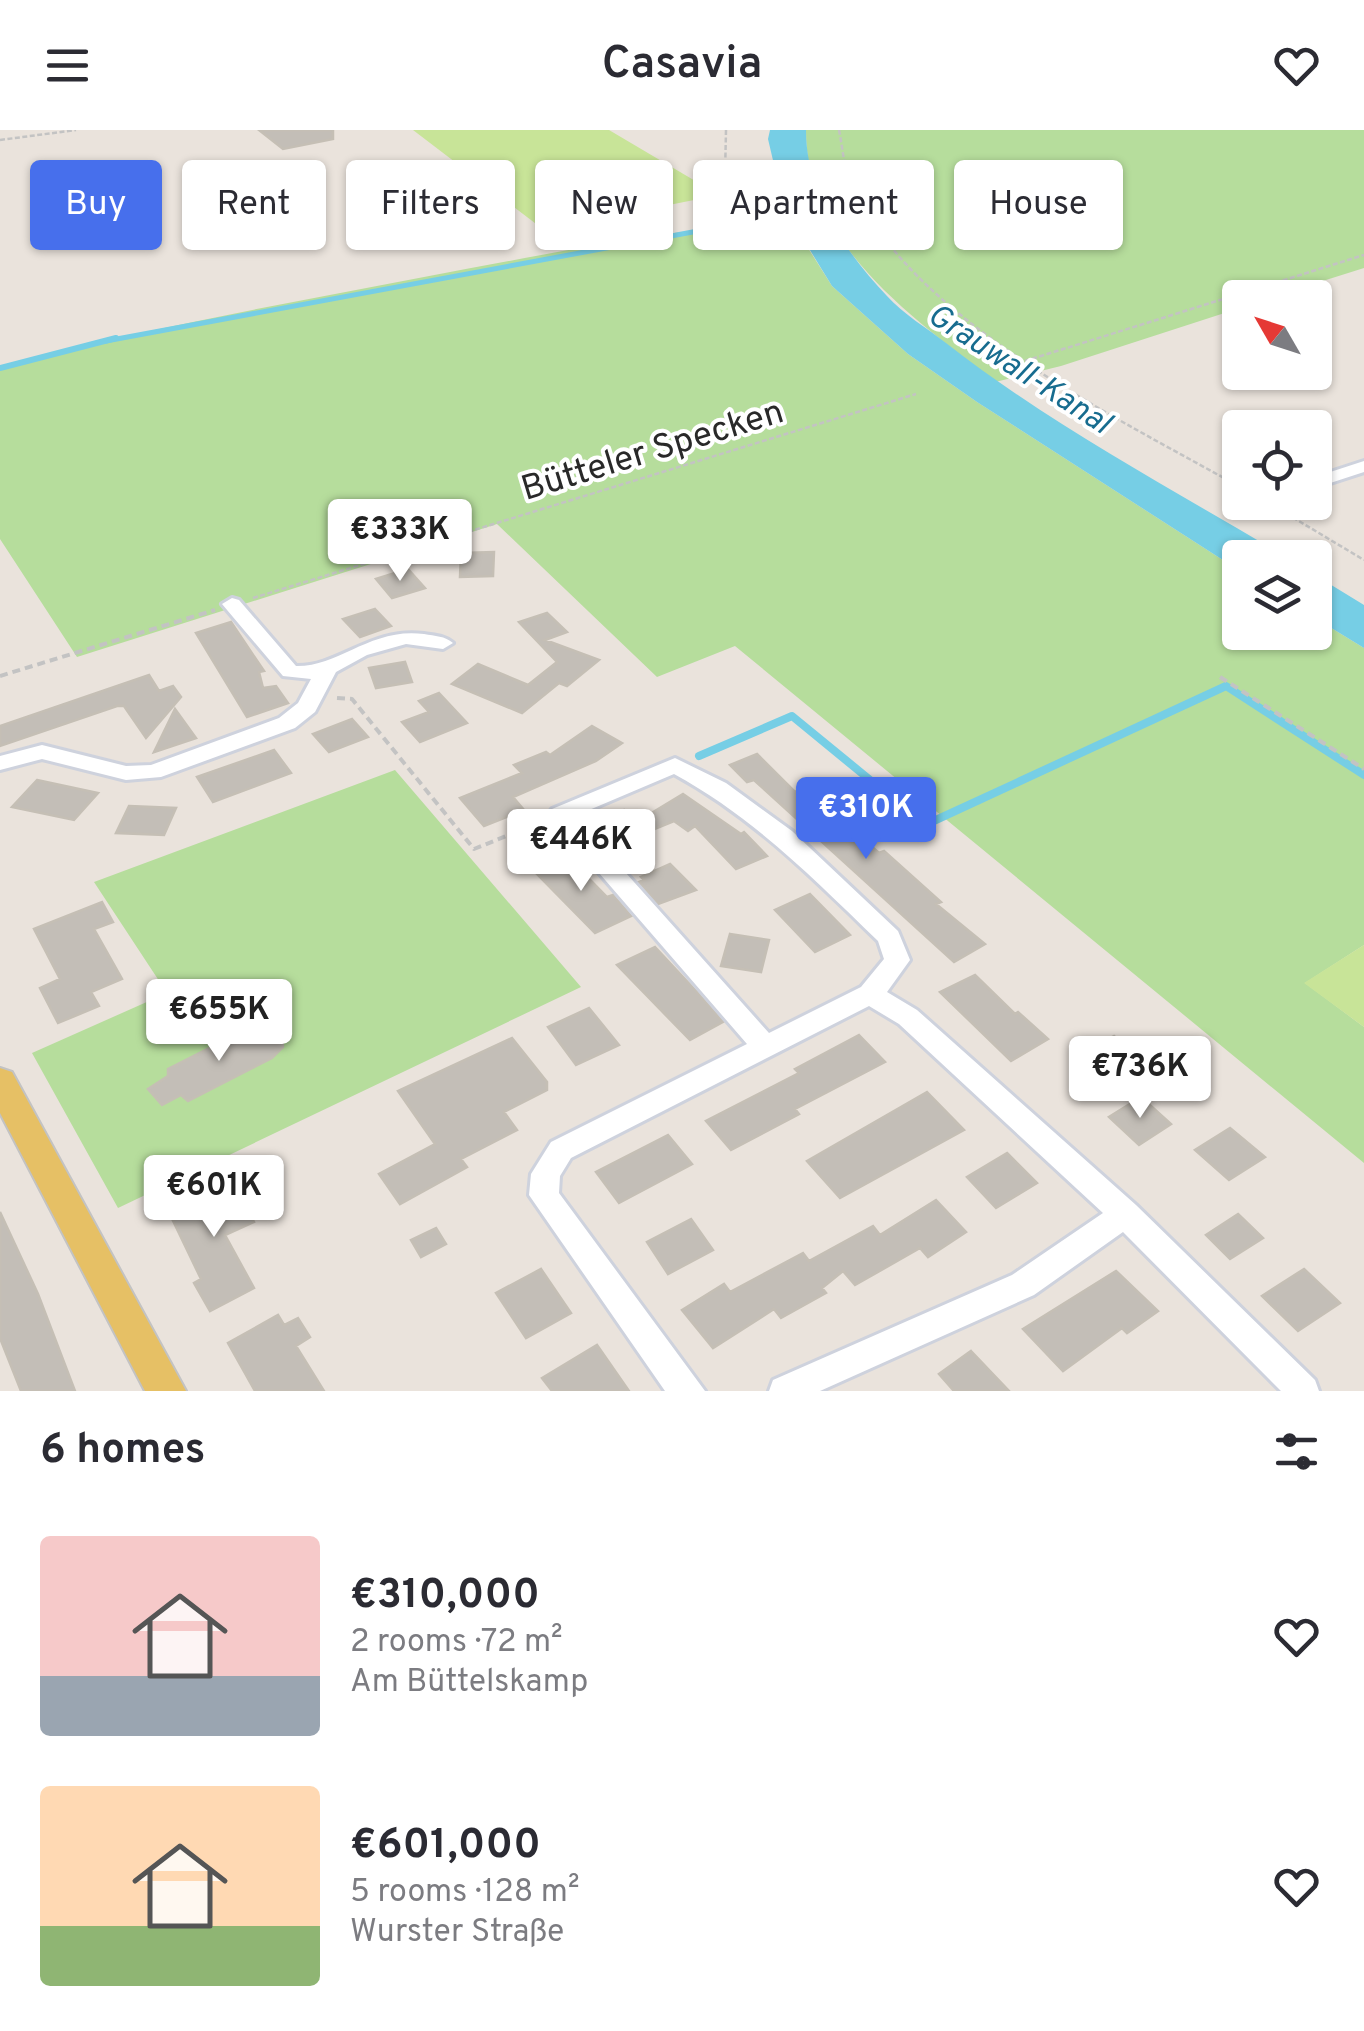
<!DOCTYPE html>
<meta charset="utf-8">
<style>
:root{--surface:#fff;--page:#f2f2f3;--text:#2b2b33;--muted:#7c7c81;--accent:#476fec}
body{margin:0;font-family:Overpass,sans-serif;background:var(--page);color:var(--text);height:100vh;display:flex;flex-direction:column;font-size:38px;white-space:nowrap}
*{box-sizing:border-box;margin:0}
p{font-size:32px;color:var(--muted)}
.icon{flex:none;width:55px;height:55px;fill:none;stroke:currentColor;stroke-width:2;stroke-linecap:round;stroke-linejoin:round}
.map{position:relative;height:1261px;overflow:hidden}
.panel{display:flex;flex-direction:column;background:var(--surface);flex:1}
.panel>*{flex:none}
.top-card{position:absolute;left:30px;top:30px;width:1305px;height:90px;display:flex;gap:20px}
.needle{width:65px;rotate:309deg}
.tools{position:absolute;left:1222px;top:150px;display:grid;gap:20px}
.tools a{display:grid;place-items:center;width:110px;height:110px;border-radius:10px;background:var(--surface);box-shadow:0 2px 8px #0004;font-size:50px}
.price{position:absolute;translate:-50% -85px;padding:0 22px;border-radius:10px;background:#fff;color:#222;font-size:32px;line-height:65px;filter:drop-shadow(0 2px 5px #0008)}
.price::after{content:'';position:absolute;left:50%;top:60px;width:30px;height:22px;margin-left:-15px;background:inherit;clip-path:polygon(0 0,100% 0,50% 100%)}
.price.active{background:var(--accent);color:#fff}
ul{padding:0;list-style:none}
li{display:flex;align-items:center;gap:30px;height:250px;padding:0 40px}
li span{display:grid;place-items:center;flex:none;width:280px;height:200px;border-radius:10px;color:#555}
li>.icon{margin-inline-start:auto}
span .icon{width:120px;height:120px;fill:#fffc;stroke-width:1}
li b{font-size:42px}
h2{display:flex;justify-content:space-between;align-items:center;height:120px;padding:0 40px;font-size:42px}
.chip{padding:0 35px;border-radius:10px;background:var(--surface);box-shadow:0 2px 8px #0004;font-size:35px;line-height:90px}
.chip.active{background:var(--accent);color:#fff}
header{display:flex;justify-content:space-between;align-items:center;height:130px;padding:0 40px;background:var(--surface);font-size:45px;font-weight:600}
.map>svg:first-child{display:block}
</style>
<header><svg class="icon" aria-label="menu" viewBox="0 0 24 24"><path d="M4 6h16M4 12h16M4 18h16"/></svg>Casavia<svg class="icon" aria-label="heart" viewBox="0 0 24 24"><path d="M12 20l-8-8c-3-5 5-10 8-4 3-6 11-1 8 4z"/></svg></header>
<div class="map">
<svg width="1364" height="1261" viewBox="0 0 1364 1261">
<rect width="100%" height="100%" fill="#eae3dc"/>
<path fill="#b6dd9c" d="M 806,0 L 1364,0 L 1364,138 L 1272,167 L 1240,168 L 1240,178 L 1061,236 L 995,252 C 914,188 805,115 806,0 Z
M 778,92 L 779,96 L 796,99 L 832,156 L 908,224 L 977,272 L 1240,441 L 1240,502 L 1315,502 L 1315,488 L 1364,518 L 1364,815 L 1305,853 L 1364,897 L 1364,1033 L 735,516 L 657,547 L 497,394 L 77,527 L 0,409 L 0,236 C 140,200 282,174 424,147 C 542,125 658,101 778,92 Z
M 395,640 L 581,857 L 118,1078 L 32,923 L 167,863 L 94,752 Z"/>
<path fill="#c8e498" d="M 413,0 L 609,0 L 719,65 L 544,100 Z
M 1364,815 L 1364,897 L 1304,853 Z"/>
<path fill="#76cee5" d="M 770,0 L 806,0 C 806,63 844,121 887,166 C 903,184 927,198 946,213 C 1051,295 1172,359 1286,427 L 1240,428 L 1240,441 L 977,272 L 908,224 L 832,156 L 797,99 L 779,96 L 778,92 L 793,89 L 783,73 L 768,9 Z
M 1315,445 L 1364,475 L 1364,518 L 1315,488 Z"/>
<g fill="none" stroke-linecap="round" stroke-linejoin="round">
<path stroke="#76cee5" stroke-width="5" d="M 106,211 L 698,101 L 743,98"/>
<path stroke="#76cee5" stroke-width="6" d="M 0,238 L 116,208"/>
<path stroke="#76cee5" stroke-width="8" d="M 699,626 L 792,586 L 925,695 L 1226,556 L 1364,645"/>
</g>
<path fill="#c3beb7" stroke="#c5bfb5" stroke-width="2.5" d="M 259,0 L 333,0 L 333,9 L 283,19 Z
M 494,422 L 493,446 L 460,447 L 461,423 Z
M 408,439 L 425,458 L 392,468 L 376,449 Z
M 375,479 L 391,496 L 360,507 L 343,489 Z
M 547,483 L 567,502 L 545,510 L 599,530 L 567,556 L 559,553 L 522,583 L 452,554 L 478,534 L 528,555 L 557,532 L 519,492 Z
M 231,492 L 264,541 L 259,542 L 263,558 L 276,556 L 288,573 L 247,587 L 196,503 Z
M 405,532 L 412,552 L 376,558 L 369,538 Z
M 149,545 L 159,561 L 173,556 L 181,567 L 146,608 L 124,576 L 117,576 L 0,616 L 0,596 Z
M 439,563 L 467,593 L 420,612 L 402,592 L 429,582 L 419,571 Z
M 175,579 L 196,608 L 154,622 Z
M 352,589 L 368,607 L 329,622 L 313,604 Z
M 592,596 L 622,613 L 596,631 L 513,667 L 524,680 L 484,696 L 460,668 L 522,643 L 514,635 L 546,622 L 550,625 Z
M 274,620 L 291,643 L 213,672 L 197,647 Z
M 757,624 L 795,662 L 806,658 L 879,723 L 884,721 L 941,772 L 936,774 L 985,814 L 954,832 L 754,650 L 747,652 L 730,635 Z
M 37,650 L 98,663 L 74,690 L 12,677 Z
M 683,664 L 741,704 L 744,702 L 767,726 L 736,739 L 695,696 L 688,701 L 674,691 L 613,716 L 593,693 L 624,680 L 635,693 Z
M 129,676 L 176,678 L 164,705 L 116,703 Z
M 565,724 L 607,767 L 613,765 L 631,786 L 595,803 L 532,739 Z
M 670,734 L 696,760 L 658,774 L 639,752 L 644,750 L 641,747 Z
M 810,764 L 850,805 L 815,822 L 775,780 Z
M 102,772 L 113,792 L 94,799 L 122,849 L 91,862 L 99,876 L 58,893 L 40,858 L 60,849 L 34,799 Z
M 730,804 L 769,810 L 761,842 L 721,836 Z
M 655,817 L 697,862 L 723,892 L 690,910 L 617,835 Z
M 975,845 L 1015,884 L 1018,882 L 1048,909 L 1011,931 L 940,862 Z
M 589,878 L 619,915 L 576,935 L 548,897 Z
M 257,894 L 260,899 L 270,898 L 282,905 L 283,917 L 272,928 L 188,971 L 181,965 L 162,975 L 148,959 L 168,946 L 168,939 Z
M 859,905 L 885,932 L 795,979 L 799,984 L 731,1020 L 706,991 L 799,943 L 795,939 Z
M 1114,906 L 1144,932 L 1108,952 L 1080,925 Z
M 512,908 L 547,952 L 547,960 L 504,982 L 517,1000 L 461,1029 L 467,1037 L 400,1074 L 379,1044 L 435,1014 L 398,961 Z
M 927,962 L 964,1000 L 840,1068 L 807,1031 Z
M 1141,967 L 1171,994 L 1139,1015 L 1109,987 Z
M 1230,998 L 1265,1027 L 1229,1050 L 1195,1020 Z
M 668,1005 L 692,1034 L 619,1073 L 596,1042 Z
M 1007,1023 L 1037,1053 L 996,1078 L 967,1047 Z
M 230,1047 L 254,1092 L 225,1105 L 254,1158 L 210,1181 L 194,1153 L 201,1149 L 166,1076 Z
M 936,1070 L 966,1102 L 928,1127 L 920,1118 L 855,1155 L 843,1141 L 822,1158 L 826,1163 L 781,1188 L 774,1179 L 713,1218 L 682,1180 L 724,1154 L 730,1162 L 803,1123 L 809,1131 L 873,1096 L 880,1105 Z
M 0,1082 L 38,1164 L 75,1261 L 21,1261 L 0,1208 Z
M 1238,1084 L 1263,1108 L 1230,1129 L 1206,1105 Z
M 691,1089 L 713,1120 L 668,1144 L 647,1112 Z
M 436,1098 L 446,1114 L 421,1127 L 411,1110 Z
M 541,1139 L 571,1183 L 526,1208 L 496,1163 Z
M 1304,1139 L 1340,1173 L 1298,1201 L 1262,1166 Z
M 1116,1141 L 1158,1181 L 1127,1203 L 1122,1198 L 1063,1241 L 1023,1199 Z
M 278,1185 L 284,1195 L 298,1188 L 310,1207 L 296,1216 L 324,1261 L 255,1261 L 228,1213 Z
M 597,1215 L 629,1261 L 552,1261 L 542,1248 Z
M 971,1221 L 1009,1261 L 954,1261 L 939,1244 Z"/>
<g fill="none" stroke-linecap="round" stroke-linejoin="round">
<defs>
<path id="minor" d="M 1364,331 L 1364,342 L 1315,358 L 1315,347 Z
M 232,468 L 239,470 L 296,536 C 339,537 371,497 424,504 C 435,506 445,506 453,513 L 443,519 L 406,514 L 367,525 L 336,542 L 315,582 L 295,598 L 161,647 L 126,650 L 42,629 L 0,640 L 0,626 L 42,615 L 126,636 L 151,635 L 279,588 L 298,573 L 311,549 L 283,546 L 222,474 Z
M 675,628 L 726,653 L 792,701 L 898,801 L 910,830 L 887,862 L 917,880 L 1136,1075 L 1315,1250 L 1319,1261 L 1281,1261 L 1123,1102 L 1034,1165 L 820,1261 L 769,1261 L 773,1250 L 1012,1145 L 1103,1083 L 899,894 L 869,876 L 571,1028 L 560,1046 L 559,1063 L 705,1261 L 665,1261 L 529,1065 L 531,1044 L 551,1012 L 747,914 L 548,684 L 552,679 ZM 674,644 C 753,687 814,749 878,811 L 884,829 L 861,857 L 769,903 L 575,686 Z"/>
<path id="major" d="M 0,938 L 12,942 L 186,1261 L 145,1261 L 0,983 Z"/>
</defs>
<use href="#minor" stroke="#ced2dd" stroke-width="6"/>
<use href="#major" stroke="#c3c3c3" stroke-width="4"/>
<path stroke="#c3c3c3" stroke-width="2.5" stroke-dasharray="5 2.5" stroke-linecap="butt" d="M 726,0 L 725,46 L 743,87
M 839,0 C 843,19 844,42 853,59 C 919,193 1114,286 1240,357
M 0,10 L 76,0
M 1025,231 L 1364,125
M 1267,372 L 1364,430
M 253,468 L 916,264"/>
<path stroke="#c3c3c3" stroke-width="4" stroke-dasharray="8 5" stroke-linecap="butt" d="M 0,546 L 215,480
M 1220,547 L 1364,639
M 337,568 L 352,569 L 474,719 L 541,692"/>
<use href="#minor" fill="#fff" fill-rule="evenodd"/>
<use href="#major" fill="#e6c065" fill-rule="evenodd"/>
</g>
<g text-anchor="middle" stroke-width="8" stroke-linejoin="round" paint-order="stroke">
<g font-size="32" font-style="italic" fill="#176c8f" stroke="#fff">
<text transform="translate(1020 238) rotate(33)" y="11">Grauwall-Kanal</text>
</g>
<g font-size="35" fill="#292929" stroke="#fff">
<text transform="translate(652 319) rotate(-17)" y="12">Bütteler Specken</text>
</g>
</g>
</svg>
<div class="tools">
<a><svg class="needle" viewBox="-14 -14 28 28"><path d="M0-13l5 13h-10z" fill="#e53935"/><path d="M0 13l5-13h-10z" fill="#7c7c81"/></svg></a>
<a><svg class="icon" aria-label="locate" viewBox="0 0 24 24"><circle cx="12" cy="12" r="6"/><path d="M12 2v4M12 18v4M2 12h4M18 12h4"/></svg></a>
<a><svg class="icon" aria-label="layers" viewBox="0 0 24 24"><path d="M12 4l9 5-9 5-9-5zM3 14l9 5 9-5"/></svg></a>
</div>
<b class="price" style="left:400px;top:454px">€333K</b>
<b class="price active" style="left:866px;top:732px">€310K</b>
<b class="price" style="left:581px;top:764px">€446K</b>
<b class="price" style="left:219px;top:934px">€655K</b>
<b class="price" style="left:1140px;top:991px">€736K</b>
<b class="price" style="left:214px;top:1110px">€601K</b>
<div class="top-card">
<a class="chip active">Buy</a>
<a class="chip">Rent</a>
<a class="chip">Filters</a>
<a class="chip">New</a>
<a class="chip">Apartment</a>
<a class="chip">House</a>
</div>
</div>
<section class="panel">
<h2>6 homes<svg class="icon" aria-label="filters" viewBox="0 0 24 24"><path d="M4 7h16M4 17h16"/><circle cx="9" cy="7" r="2"/><circle cx="15" cy="17" r="2"/></svg></h2>
<ul>
<li><span style="background:linear-gradient(#f6c9c9 70%,#9aa5b1 0)"><svg class="icon" aria-label="home" viewBox="0 0 24 24"><path d="M3 11l9-7 9 7M6 9v11h12V9"/></svg></span><div><b>€310,000</b><p>2 rooms · 72 m²</p><p>Am Büttelskamp</p></div><svg class="icon" aria-label="heart" viewBox="0 0 24 24"><path d="M12 20l-8-8c-3-5 5-10 8-4 3-6 11-1 8 4z"/></svg></li>
<li><span style="background:linear-gradient(#ffd9b3 70%,#8fb573 0)"><svg class="icon" aria-label="home" viewBox="0 0 24 24"><path d="M3 11l9-7 9 7M6 9v11h12V9"/></svg></span><div><b>€601,000</b><p>5 rooms · 128 m²</p><p>Wurster Straße</p></div><svg class="icon" aria-label="heart" viewBox="0 0 24 24"><path d="M12 20l-8-8c-3-5 5-10 8-4 3-6 11-1 8 4z"/></svg></li>
</ul>
</section>
